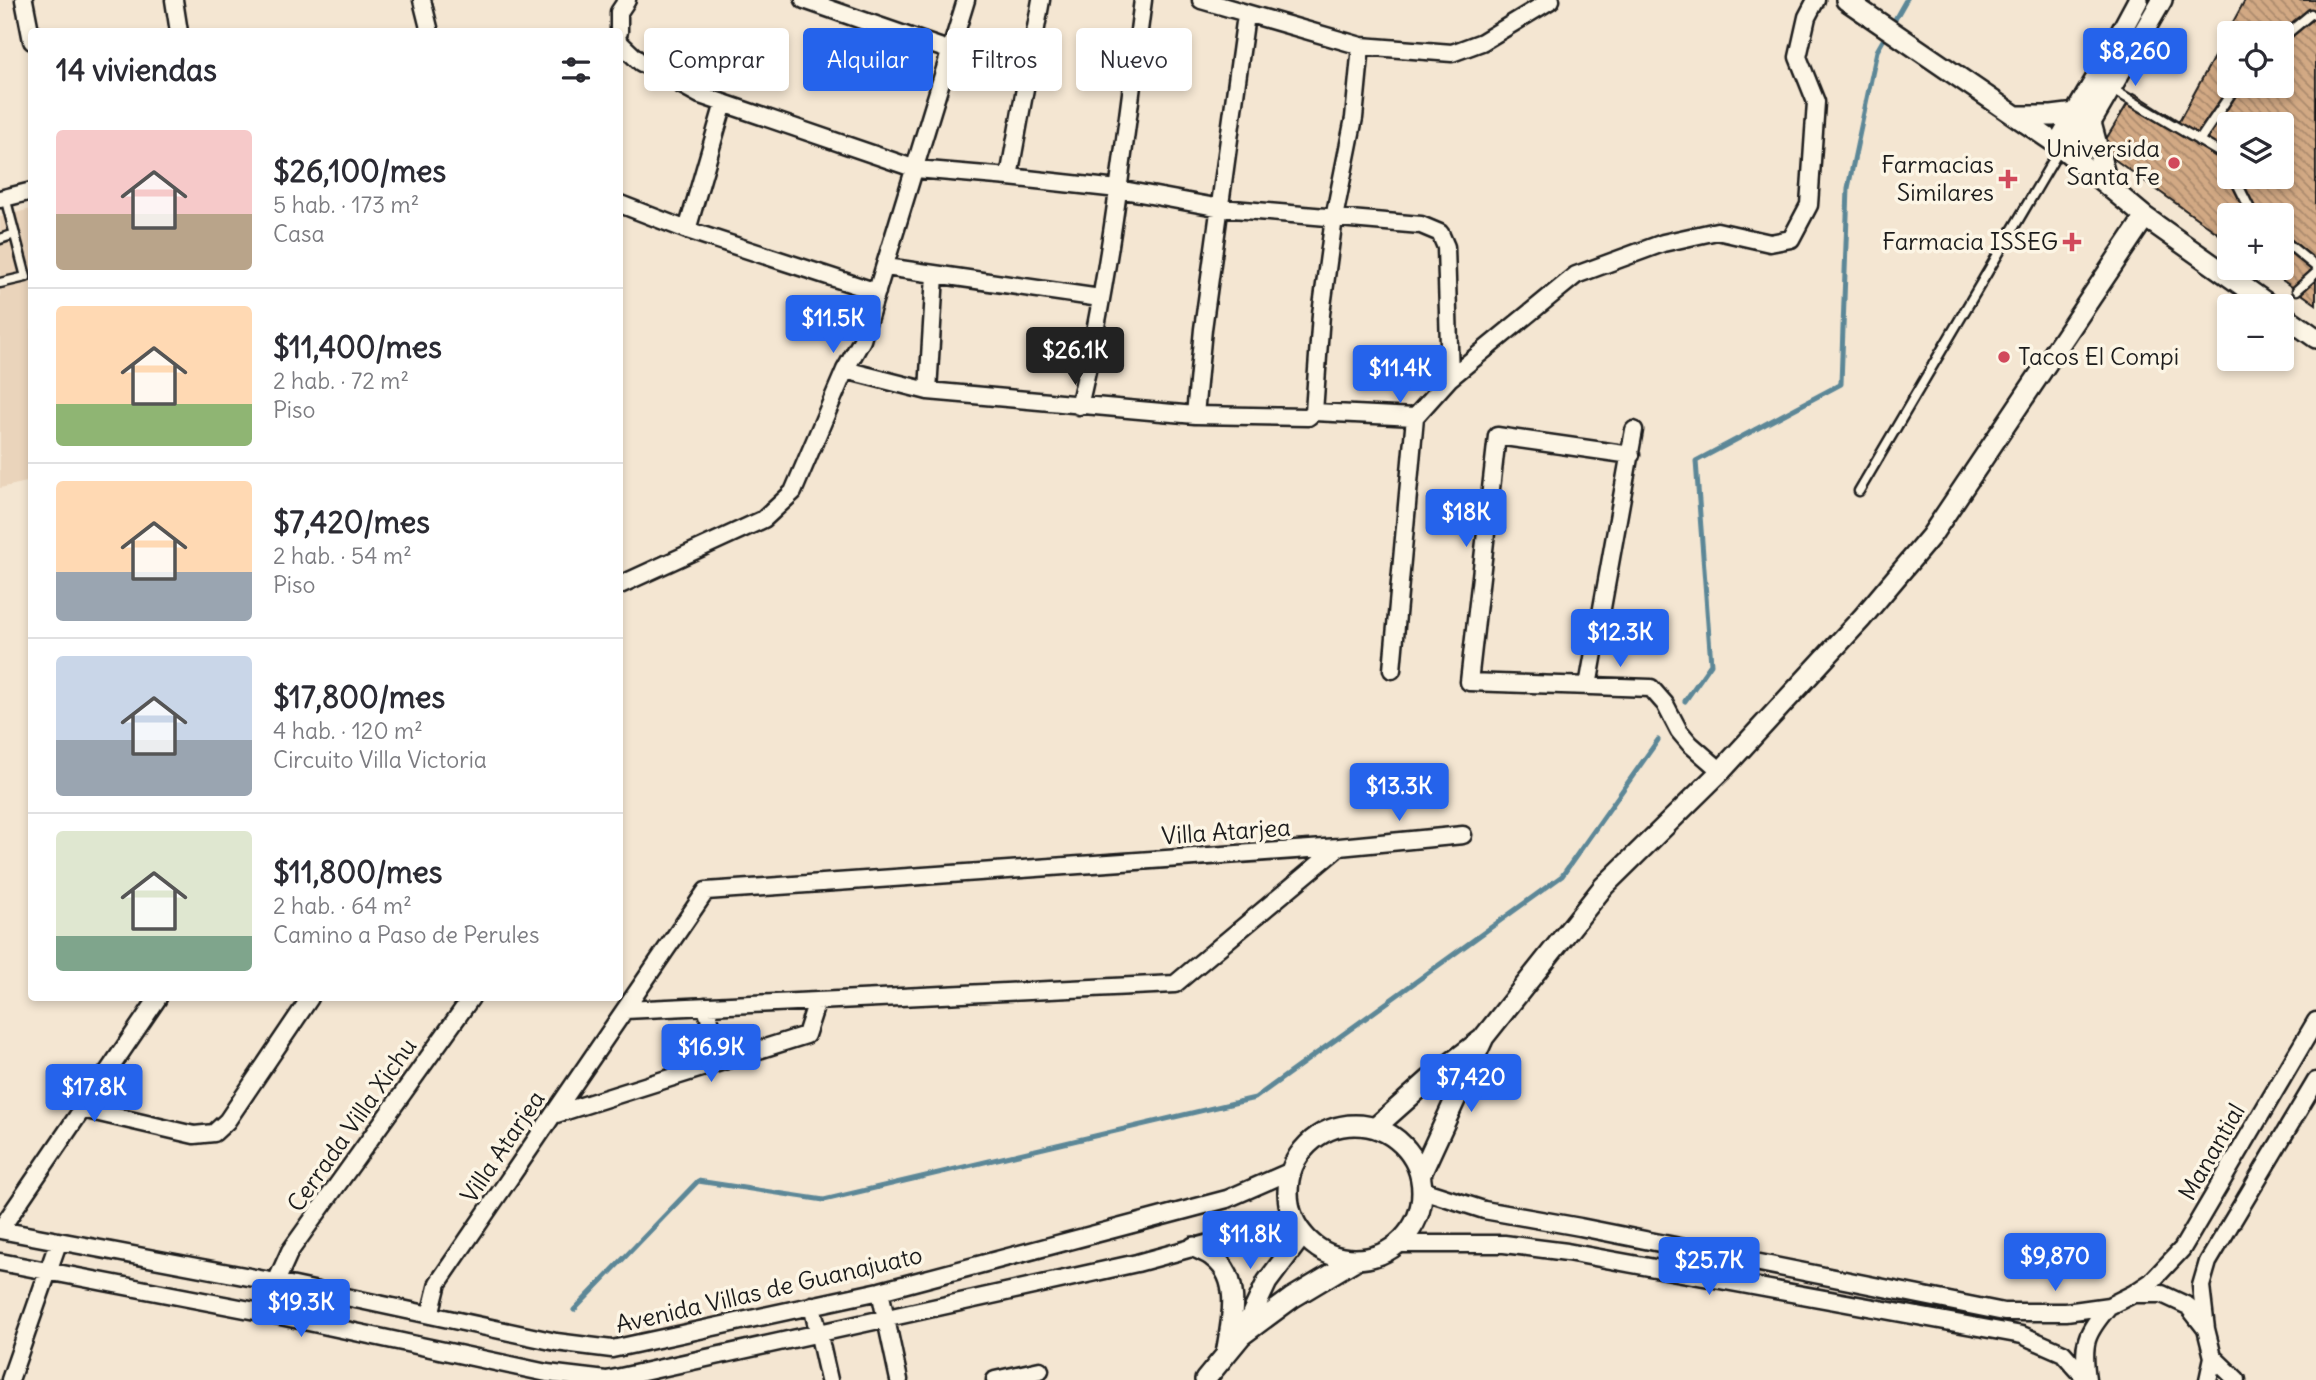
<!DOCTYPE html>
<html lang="es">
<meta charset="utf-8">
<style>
:root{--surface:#fff;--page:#f2f2f3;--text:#2b2b33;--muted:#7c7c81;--line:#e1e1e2;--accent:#2563eb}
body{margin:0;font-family:Delius,sans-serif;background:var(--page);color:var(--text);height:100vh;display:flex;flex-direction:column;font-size:26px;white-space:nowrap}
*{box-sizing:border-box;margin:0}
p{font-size:23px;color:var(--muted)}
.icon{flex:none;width:38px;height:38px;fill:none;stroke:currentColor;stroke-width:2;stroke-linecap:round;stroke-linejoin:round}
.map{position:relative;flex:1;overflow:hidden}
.panel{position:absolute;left:28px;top:28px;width:595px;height:973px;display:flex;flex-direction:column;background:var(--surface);border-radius:7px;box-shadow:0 4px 10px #0003}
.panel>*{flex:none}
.banner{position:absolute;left:644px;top:28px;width:665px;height:63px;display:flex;gap:14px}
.buttons{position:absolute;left:2217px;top:21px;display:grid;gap:14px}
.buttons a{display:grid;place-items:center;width:77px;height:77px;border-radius:7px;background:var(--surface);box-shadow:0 4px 10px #0003;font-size:35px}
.price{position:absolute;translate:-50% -60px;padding:0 16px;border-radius:7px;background:var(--accent);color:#fff;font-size:23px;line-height:46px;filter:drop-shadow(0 2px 4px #0008)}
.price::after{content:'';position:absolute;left:50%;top:42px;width:21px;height:16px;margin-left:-10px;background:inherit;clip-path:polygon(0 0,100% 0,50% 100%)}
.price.current{background:#222;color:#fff}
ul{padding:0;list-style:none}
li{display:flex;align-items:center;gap:21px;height:175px;padding:0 28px}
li+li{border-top:2px solid var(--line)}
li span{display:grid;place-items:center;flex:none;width:196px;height:140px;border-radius:7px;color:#555}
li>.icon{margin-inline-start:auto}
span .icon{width:84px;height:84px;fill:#fffc;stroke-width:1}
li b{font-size:30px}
h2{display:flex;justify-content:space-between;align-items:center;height:84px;padding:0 28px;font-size:30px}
.pill{padding:0 24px;border-radius:7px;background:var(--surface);box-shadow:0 4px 10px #0003;font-size:24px;line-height:63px}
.pill.current{background:var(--accent);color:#fff}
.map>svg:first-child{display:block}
</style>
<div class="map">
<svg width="2316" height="1380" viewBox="0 0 2316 1380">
<defs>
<pattern id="building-back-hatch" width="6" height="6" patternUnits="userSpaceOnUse" patternTransform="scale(1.75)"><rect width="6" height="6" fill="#d2a984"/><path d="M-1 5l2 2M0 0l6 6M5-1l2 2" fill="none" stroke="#aa896b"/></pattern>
</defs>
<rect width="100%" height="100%" fill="#f4e6d2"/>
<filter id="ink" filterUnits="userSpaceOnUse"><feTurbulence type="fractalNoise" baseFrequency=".0143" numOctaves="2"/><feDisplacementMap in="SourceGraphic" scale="14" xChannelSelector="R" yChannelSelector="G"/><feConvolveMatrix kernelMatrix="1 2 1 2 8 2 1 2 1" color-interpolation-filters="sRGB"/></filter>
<g filter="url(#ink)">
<path fill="#ead4bb" d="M 31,209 L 31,481 L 0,488 L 0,217 Z"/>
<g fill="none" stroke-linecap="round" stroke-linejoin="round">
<path stroke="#5c8797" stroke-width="5" d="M 1685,701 L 1711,664 L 1696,461 L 1841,384 L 1848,188 L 1877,51 L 1906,0
M 574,1310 L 698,1181 L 824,1200 L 1255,1098 L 1562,876 L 1658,740"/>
</g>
<path fill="url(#building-back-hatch)" stroke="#1c1c1c" stroke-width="2" fill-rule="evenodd" d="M 2245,0 L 2316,0 L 2316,304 L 2265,268 L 2282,268 L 2282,215 L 2230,215 L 2230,242 L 2100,149 L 2134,93 L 2179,121 ZM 2230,33 L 2282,33 L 2282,86 L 2230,86 ZM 2230,124 L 2282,124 L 2282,177 L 2230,177 Z"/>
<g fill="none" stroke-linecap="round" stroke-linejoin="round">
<defs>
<path id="service" d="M 2282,38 L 2311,14
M 2112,89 L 2222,154 L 2230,169
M 2199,141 L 2236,86
M 2234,177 L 2253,215
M 0,239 L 15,234
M 2282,239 L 2316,267
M 0,283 L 26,277 L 5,197
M 2297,290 L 2316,273
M 1859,491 L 2061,147"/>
<path id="minor" d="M 24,0 L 32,41
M 174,0 L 179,32
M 422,0 L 430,32
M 804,0 L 951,51
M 1201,0 L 1361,46 L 1452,53 L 1482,42 L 1551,0
M 619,32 L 619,12 L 627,0
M 620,43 L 640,62 L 700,95 L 916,169 L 1009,177 L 1118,189 L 1221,208 L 1421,225 L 1440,233 L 1446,247 L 1450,378 L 1415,417 L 1392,670
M 724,103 L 687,230 L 877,292
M 1009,177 L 1041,0
M 0,199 L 32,191
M 620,204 L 687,230
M 886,267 L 1100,298
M 845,370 L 928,391 L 1195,415 L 1308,417 L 1314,412 L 1415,417
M 1450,378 L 1576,275 L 1663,243 L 1717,231 L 1770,243 L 1791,239 L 1809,205 L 1816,102 L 1798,57 L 1807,17 L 1816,0
M 928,391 L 935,275
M 1079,406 C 1111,272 1125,136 1143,0
M 1314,412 L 1321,314 L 1334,218 L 1354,118 L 1361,46
M 1195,415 L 1203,329 L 1246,15
M 1631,455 L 1497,436 L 1469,682 L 1651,688 L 1665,704 L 1679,731 L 1690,744 L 1721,771
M 620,585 L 764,519 L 793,492 L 845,370 L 862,340 L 966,0
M 1588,686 L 1634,430
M 1339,847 L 1463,835
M 705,1006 L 724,1061
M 82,1109 L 194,1135 L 214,1133 L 227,1121 L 310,998
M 553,1115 L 806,1035 L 817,1001
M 1422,1190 L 1484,1210 L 1580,1227 L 2004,1312 L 2066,1312 L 2109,1306 L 2133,1294 L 2162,1294 L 2188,1306 L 2206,1329 L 2213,1357 L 2208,1380
M 0,1230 L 276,1282 L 556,1342 L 612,1349 L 880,1291 L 1227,1199 L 1291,1171
M 0,1230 L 158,998
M 1397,1244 L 1504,1244 L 1567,1252 L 2022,1335 L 2063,1353 L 2087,1380
M 0,1262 L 271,1314 L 547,1373 L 606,1380
M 276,1282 L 290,1251 L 471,998
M 880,1291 L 899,1380
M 2133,1294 L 2151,1282 L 2182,1249 L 2316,1021
M 812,1305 L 829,1380
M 430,1315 L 438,1283 L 706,891 L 1339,847 L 1175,984 L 625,1010
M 2206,1329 L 2201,1286 L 2208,1262 L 2316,1081
M 2213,1357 L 2237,1380
M 2087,1379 C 2082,1343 2085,1334 2109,1306
M 10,1380 L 58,1243
M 607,1380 L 1137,1263 L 1250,1232 L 1296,1224
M 995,1380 L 1040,1370"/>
<path id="tertiary" d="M 1846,0 L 2061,147 L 2145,217 L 2271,306
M 2016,116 L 2052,116 L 2076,113
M 2091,123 L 2108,186
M 2057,144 L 2095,80 L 2138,0
M 2072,155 L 2162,0
M 2282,314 L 2316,338
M1288 1192a67 67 0 1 1 134 0a67 67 0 1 1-134 0Z
M 1376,1127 L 1430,1079 L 1481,1040
M 1421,1174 L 1484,1037 L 1604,886 L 1721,771 L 1862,618 L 1931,536 L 2145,217
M 1194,1247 C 1200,1250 1209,1253 1214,1258 C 1243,1280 1231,1323 1226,1354
M 1244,1331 L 1267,1282 L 1303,1234
M 1205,1380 L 1242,1335 L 1292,1298 L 1357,1259"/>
</defs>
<use href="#service" stroke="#1c1c1c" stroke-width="13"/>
<use href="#minor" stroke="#1c1c1c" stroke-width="21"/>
<use href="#tertiary" stroke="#1c1c1c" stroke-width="24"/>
<use href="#service" stroke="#fcf5e5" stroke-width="8"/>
<use href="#minor" stroke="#fcf5e5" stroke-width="16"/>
<use href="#tertiary" stroke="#fcf5e5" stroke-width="19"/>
</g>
</g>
<g fill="#d1495b" stroke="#fcf5e5" stroke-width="2.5">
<circle cx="2174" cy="163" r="7"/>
<path d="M2004.5 168.5h7v7h7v7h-7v7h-7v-7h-7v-7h7z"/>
<path d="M2068.5 231.5h7v7h7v7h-7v7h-7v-7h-7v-7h7z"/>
<circle cx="2004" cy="357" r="7"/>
</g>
<g text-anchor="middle" stroke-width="7" stroke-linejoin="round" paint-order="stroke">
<g font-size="24" fill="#1c1c1c" stroke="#fcf5e5" text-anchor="end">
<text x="2160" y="157">Universida<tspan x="2160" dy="28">Santa Fe</tspan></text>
<text x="1994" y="173">Farmacias<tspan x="1994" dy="28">Similares</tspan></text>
<text x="2058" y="250">Farmacia ISSEG</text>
<text x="2018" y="365" text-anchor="start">Tacos El Compi</text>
</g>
<g font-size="24" fill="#1c1c1c" stroke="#fcf5e5">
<text transform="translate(1226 832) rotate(-4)" y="8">Villa Atarjea</text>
<text transform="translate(352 1125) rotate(-55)" y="8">Cerrada Villa Xichu</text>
<text transform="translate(503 1147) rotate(-56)" y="8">Villa Atarjea</text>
<text transform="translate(2212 1152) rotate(-60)" y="8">Manantial</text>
<text transform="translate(769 1290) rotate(-13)" y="8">Avenida Villas de Guanajuato</text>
</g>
</g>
</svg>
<div class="buttons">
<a><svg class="icon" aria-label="locate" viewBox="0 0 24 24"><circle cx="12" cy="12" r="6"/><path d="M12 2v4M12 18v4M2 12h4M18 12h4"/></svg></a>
<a><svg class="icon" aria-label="layers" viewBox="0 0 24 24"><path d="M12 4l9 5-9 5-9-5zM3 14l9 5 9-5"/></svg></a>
<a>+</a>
<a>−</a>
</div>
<b class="price" style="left:2135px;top:88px">$8,260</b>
<b class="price" style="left:833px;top:355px">$11.5K</b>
<b class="price current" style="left:1075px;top:387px">$26.1K</b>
<b class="price" style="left:1400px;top:405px">$11.4K</b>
<b class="price" style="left:1466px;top:549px">$18K</b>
<b class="price" style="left:1620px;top:669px">$12.3K</b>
<b class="price" style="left:1399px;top:823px">$13.3K</b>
<b class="price" style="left:711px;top:1084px">$16.9K</b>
<b class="price" style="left:1471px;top:1114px">$7,420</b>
<b class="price" style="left:94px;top:1124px">$17.8K</b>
<b class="price" style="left:1250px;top:1271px">$11.8K</b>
<b class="price" style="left:2055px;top:1293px">$9,870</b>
<b class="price" style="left:1709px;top:1297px">$25.7K</b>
<b class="price" style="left:301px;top:1339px">$19.3K</b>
<div class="banner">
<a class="pill">Comprar</a>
<a class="pill current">Alquilar</a>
<a class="pill">Filtros</a>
<a class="pill">Nuevo</a>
</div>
<section class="panel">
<h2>14 viviendas<svg class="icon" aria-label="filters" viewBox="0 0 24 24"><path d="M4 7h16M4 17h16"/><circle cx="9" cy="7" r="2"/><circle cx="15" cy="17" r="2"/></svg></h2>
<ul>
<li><span style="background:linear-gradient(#f6c9c9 60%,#b9a48a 0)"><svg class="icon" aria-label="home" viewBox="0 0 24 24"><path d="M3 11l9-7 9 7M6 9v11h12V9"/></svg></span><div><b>$26,100/mes</b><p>5 hab. · 173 m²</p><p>Casa</p></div></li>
<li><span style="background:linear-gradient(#ffd9b3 70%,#8fb573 0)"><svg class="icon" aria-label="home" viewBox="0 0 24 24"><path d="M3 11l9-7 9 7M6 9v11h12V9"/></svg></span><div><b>$11,400/mes</b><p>2 hab. · 72 m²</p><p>Piso</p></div></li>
<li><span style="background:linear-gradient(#ffd9b3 65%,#9aa5b1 0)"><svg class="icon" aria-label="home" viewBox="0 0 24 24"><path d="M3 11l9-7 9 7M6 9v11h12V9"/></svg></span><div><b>$7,420/mes</b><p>2 hab. · 54 m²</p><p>Piso</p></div></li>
<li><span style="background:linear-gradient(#c9d6e8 60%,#9aa5b1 0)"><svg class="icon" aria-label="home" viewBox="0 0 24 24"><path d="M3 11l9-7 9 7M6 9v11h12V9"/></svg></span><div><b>$17,800/mes</b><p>4 hab. · 120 m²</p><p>Circuito Villa Victoria</p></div></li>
<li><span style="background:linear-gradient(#dfe7d0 75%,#7fa58c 0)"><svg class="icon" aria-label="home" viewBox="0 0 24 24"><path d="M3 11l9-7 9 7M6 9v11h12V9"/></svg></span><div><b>$11,800/mes</b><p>2 hab. · 64 m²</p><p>Camino a Paso de Perules</p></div></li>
</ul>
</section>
</div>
